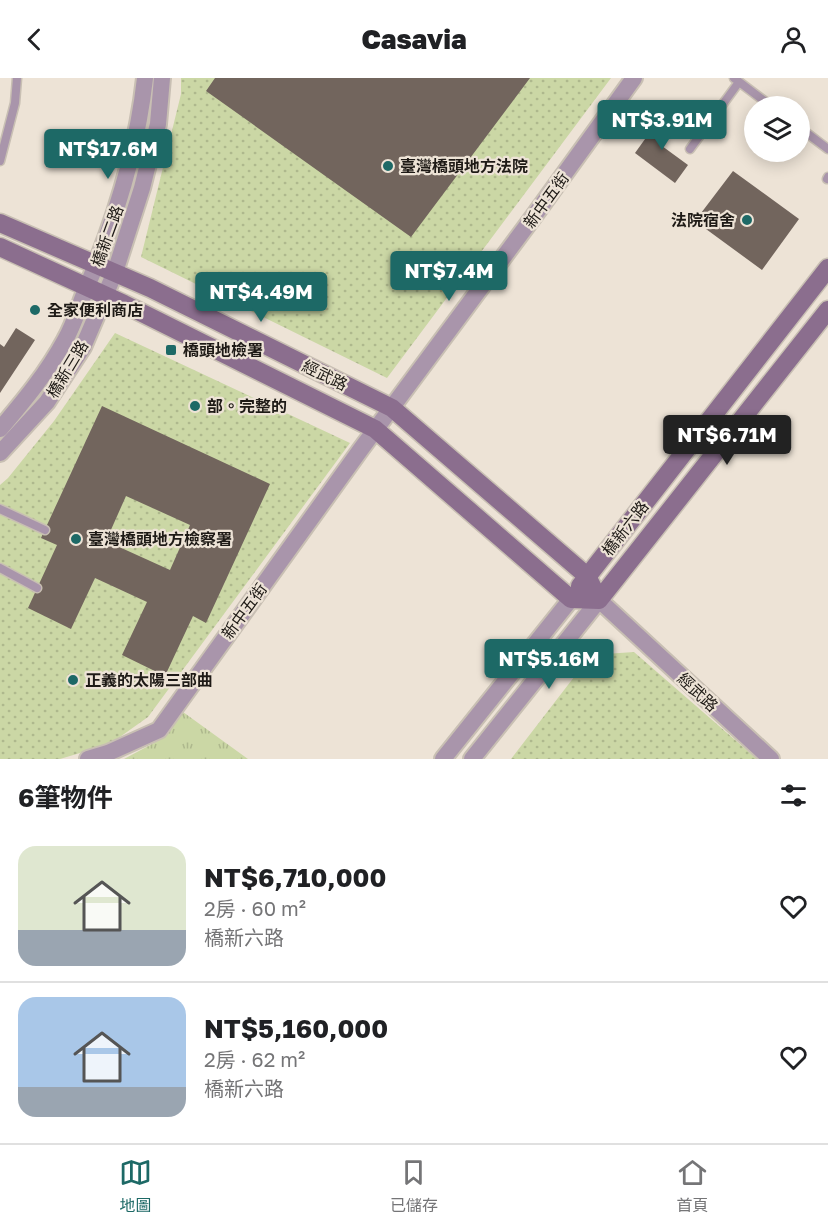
<!DOCTYPE html>
<html lang="zh-TW">
<meta charset="utf-8">
<style>
:root{--surface:#fff;--page:#f2f2f2;--text:#202124;--muted:#757577;--line:#e0e0e0;--accent:#1d6966}
body{margin:0;font-family:"Golos Text","Noto Sans TC",sans-serif;background:var(--page);color:var(--text);height:100vh;display:flex;flex-direction:column;font-size:22px;white-space:nowrap}
*{box-sizing:border-box;margin:0}
p{font-size:20px;color:var(--muted)}
.icon{flex:none;width:33px;height:33px;fill:none;stroke:currentColor;stroke-width:2;stroke-linecap:round;stroke-linejoin:round}
.map{position:relative;height:681px;overflow:hidden}
.drawer{display:flex;flex-direction:column;background:var(--surface);flex:1}
.drawer>*{flex:none}
.controls{position:absolute;left:744px;top:18px;display:grid;gap:12px}
.controls a{display:grid;place-items:center;width:66px;height:66px;border-radius:50%;background:var(--surface);box-shadow:0 3px 15px #0003;font-size:30px}
.price{position:absolute;translate:-50% -51px;padding:0 14px;border-radius:6px;background:var(--accent);color:#fff;font-size:20px;line-height:39px;filter:drop-shadow(0 2px 3px #0008)}
.price::after{content:'';position:absolute;left:50%;top:36px;width:18px;height:14px;margin-left:-9px;background:inherit;clip-path:polygon(0 0,100% 0,50% 100%)}
.price.selected{background:#222;color:#fff}
ul{padding:0;list-style:none}
li{display:flex;align-items:center;gap:18px;height:150px;padding:0 18px}
li+li{border-top:2px solid var(--line)}
li span{display:grid;place-items:center;flex:none;width:168px;height:120px;border-radius:18px;color:#555}
li>.icon{margin-inline-start:auto}
span .icon{width:72px;height:72px;fill:#fffc;stroke-width:1}
li b{font-size:26px}
h2{display:flex;justify-content:space-between;align-items:center;height:72px;padding:0 18px;font-size:26px}
header{display:flex;justify-content:space-between;align-items:center;height:78px;padding:0 18px;background:var(--surface);font-size:27px;font-weight:800}
.menu{display:flex;justify-content:space-around;align-items:center;height:84px;border-top:2px solid var(--line);background:var(--surface);font-size:16px;color:var(--muted)}
.menu a{display:grid;justify-items:center;gap:3px}
.menu .selected{color:var(--accent)}
.map>svg:first-child{display:block}
</style>
<header><svg class="icon" aria-label="back" viewBox="0 0 24 24"><path d="M15 5l-7 7 7 7"/></svg>Casavia<svg class="icon" aria-label="person" viewBox="0 0 24 24"><circle cx="12" cy="8" r="4"/><path d="M4 21q1-7 8-7t8 7"/></svg></header>
<div class="map">
<svg width="828" height="681" viewBox="0 0 828 681">
<defs>
<pattern id="grass-dots" width="8" height="8" patternUnits="userSpaceOnUse" patternTransform="scale(1.5)"><rect width="8" height="8" fill="#cbd7a5"/><path d="M2 2h.1M6 6h.1" fill="none" stroke="#aeb88d" stroke-width="1.8" stroke-linecap="round"/></pattern>
<pattern id="park-tufts" width="24" height="20" patternUnits="userSpaceOnUse" patternTransform="scale(1.5)"><rect width="24" height="20" fill="#cbd7a5"/><path d="M3 7l-1-3M5 7V3M7 7l1-3M15 17l-1-3M17 17v-4M19 17l1-3" fill="none" stroke="#aeb88d"/></pattern>
</defs>
<rect width="100%" height="100%" fill="#ede3d6"/>
<path fill="url(#grass-dots)" d="M 181,0 L 611,0 L 387,300 L 141,179 L 181,16 Z
M 115,255 L 350,365 L 148,639 L 110,666 L 60,681 L 0,681 L 0,407 L 8,400 L 54,343 Z
M 634,574 L 757,681 L 511,681 L 591,577 Z"/>
<path fill="url(#park-tufts)" d="M 183,634 L 248,681 L 124,681 L 165,659 Z"/>
<path fill="#72655d" fill-rule="evenodd" d="M 215,0 L 530,0 L 411,159 L 206,13 Z
M 663,36 L 677,47 L 662,68 L 688,87 L 675,105 L 635,75 Z
M 733,93 L 799,141 L 762,192 L 695,143 Z
M 16,250 L 35,262 L 0,315 L 0,266 L 4,269 Z
M 102,328 L 270,406 L 206,545 L 193,538 L 165,598 L 122,577 L 147,524 L 95,500 L 71,551 L 28,530 L 57,467 L 41,460 ZM 126,418 L 190,447 L 170,492 L 106,463 Z"/>
<g fill="none" stroke-linecap="round" stroke-linejoin="round">
<defs>
<path id="lane" d="M 734,0 L 771,28
M 800,50 L 828,71
M 690,71 L 739,4
M 0,83 L 15,25 L 17,0
M 827,101 L 828,99
M 0,431 L 45,452
M 0,490 L 37,510"/>
<path id="street" d="M 0,351 C 24,323 47,295 65,262 C 74,247 79,228 86,211 C 115,143 137,74 145,0
M 0,375 L 47,324 L 83,269 L 115,194 L 142,110 L 158,46 L 162,0
M 88,681 L 108,675 L 159,652 L 361,371 L 534,138 L 634,0
M 443,681 L 571,521
M 472,681 L 599,522 L 771,681"/>
<path id="secondary" d="M 0,145 L 150,210 L 392,330 L 587,498 L 599,522
M 0,169 L 124,226 L 375,351 L 571,521 L 599,522
M 580,508 L 828,190
M 599,522 L 828,232"/>
</defs>
<use href="#lane" stroke="#c8bfb3" stroke-width="11"/>
<use href="#street" stroke="#c8bfb3" stroke-width="20"/>
<use href="#secondary" stroke="#c8bfb3" stroke-width="21"/>
<use href="#lane" stroke="#a995ab" stroke-width="8"/>
<use href="#street" stroke="#a995ab" stroke-width="16"/>
<use href="#secondary" stroke="#8b6e8e" stroke-width="18"/>
</g>
<g fill="#1d6966" stroke="#ede3d6" stroke-width="2">
<circle cx="388" cy="88" r="6"/>
<circle cx="747" cy="142" r="6"/>
<circle cx="35" cy="232" r="6"/>
<rect x="165" y="266" width="12" height="12" rx="3"/>
<circle cx="195" cy="328" r="6"/>
<circle cx="76" cy="461" r="6"/>
<circle cx="73" cy="602" r="6"/>
</g>
<g text-anchor="middle" stroke-width="4.5" stroke-linejoin="round" paint-order="stroke">
<g font-size="16" font-weight="bold" fill="#1e1a16" stroke="#ede3d6" text-anchor="start">
<text x="400" y="94">臺灣橋頭地方法院</text>
<text x="735" y="148" text-anchor="end">法院宿舍</text>
<text x="47" y="238">全家便利商店</text>
<text x="183" y="278">橋頭地檢署</text>
<text x="207" y="334">部。完整的</text>
<text x="88" y="467">臺灣橋頭地方檢察署</text>
<text x="85" y="608">正義的太陽三部曲</text>
</g>
<g font-size="16" fill="#1e1a16" stroke="#ede3d6">
<text transform="translate(546 122) rotate(-54)" y="6">新中五街</text>
<text transform="translate(107 158) rotate(-70)" y="6">橋新二路</text>
<text transform="translate(67 291) rotate(-59)" y="6">橋新三路</text>
<text transform="translate(325 297) rotate(26)" y="6">經武路</text>
<text transform="translate(625 450) rotate(-52)" y="6">橋新六路</text>
<text transform="translate(244 533) rotate(-54)" y="6">新中五街</text>
<text transform="translate(698 614) rotate(43)" y="6">經武路</text>
</g>
</g>
</svg>
<div class="controls">
<a><svg class="icon" aria-label="layers" viewBox="0 0 24 24"><path d="M12 4l9 5-9 5-9-5zM3 14l9 5 9-5"/></svg></a>
</div>
<b class="price" style="left:662px;top:73px">NT$3.91M</b>
<b class="price" style="left:108px;top:102px">NT$17.6M</b>
<b class="price" style="left:449px;top:224px">NT$7.4M</b>
<b class="price" style="left:261px;top:245px">NT$4.49M</b>
<b class="price selected" style="left:727px;top:388px">NT$6.71M</b>
<b class="price" style="left:549px;top:612px">NT$5.16M</b>
</div>
<section class="drawer">
<h2>6筆物件<svg class="icon" aria-label="filters" viewBox="0 0 24 24"><path d="M4 7h16M4 17h16"/><circle cx="9" cy="7" r="2"/><circle cx="15" cy="17" r="2"/></svg></h2>
<ul>
<li><span style="background:linear-gradient(#dfe7d0 70%,#9aa5b1 0)"><svg class="icon" aria-label="home" viewBox="0 0 24 24"><path d="M3 11l9-7 9 7M6 9v11h12V9"/></svg></span><div><b>NT$6,710,000</b><p>2房 · 60 m²</p><p>橋新六路</p></div><svg class="icon" aria-label="heart" viewBox="0 0 24 24"><path d="M12 20l-8-8c-3-5 5-10 8-4 3-6 11-1 8 4z"/></svg></li>
<li><span style="background:linear-gradient(#a9c7e8 75%,#9aa5b1 0)"><svg class="icon" aria-label="home" viewBox="0 0 24 24"><path d="M3 11l9-7 9 7M6 9v11h12V9"/></svg></span><div><b>NT$5,160,000</b><p>2房 · 62 m²</p><p>橋新六路</p></div><svg class="icon" aria-label="heart" viewBox="0 0 24 24"><path d="M12 20l-8-8c-3-5 5-10 8-4 3-6 11-1 8 4z"/></svg></li>
</ul>
</section>
<nav class="menu">
<a class="selected"><svg class="icon" aria-label="map" viewBox="0 0 24 24"><path d="M3 6l6-2 6 2 6-2v14l-6 2-6-2-6 2zM9 4v14M15 6v14"/></svg>地圖</a>
<a><svg class="icon" aria-label="saved" viewBox="0 0 24 24"><path d="M7 4h10v16l-5-4-5 4z"/></svg>已儲存</a>
<a><svg class="icon" aria-label="home" viewBox="0 0 24 24"><path d="M3 11l9-7 9 7M6 9v11h12V9"/></svg>首頁</a>
</nav>
